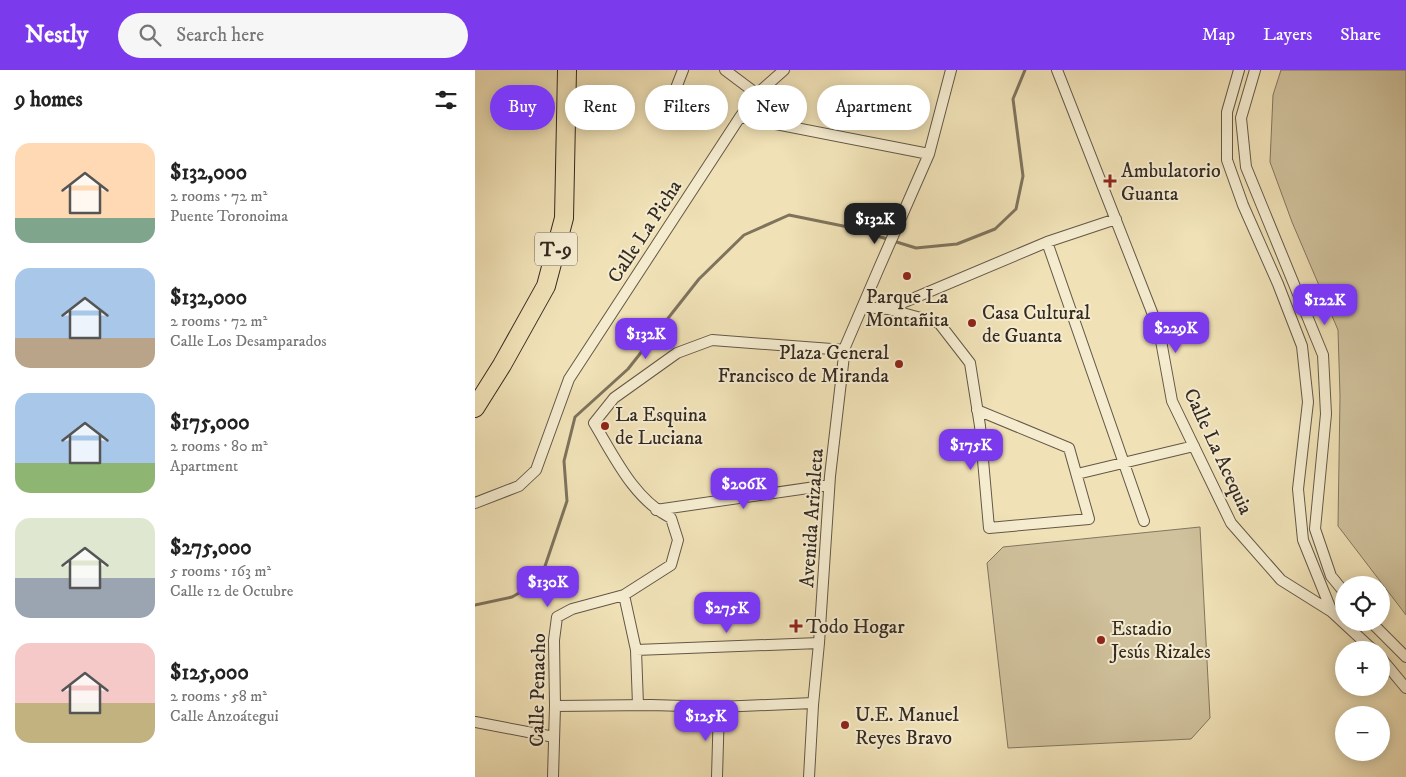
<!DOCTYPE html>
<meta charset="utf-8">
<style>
:root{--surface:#fff;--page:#f6f6f6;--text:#222;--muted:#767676;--accent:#7c3aed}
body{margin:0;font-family:"IM FELL DW Pica",serif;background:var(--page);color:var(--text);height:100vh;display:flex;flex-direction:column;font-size:19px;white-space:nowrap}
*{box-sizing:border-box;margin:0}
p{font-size:16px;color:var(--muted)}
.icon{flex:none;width:28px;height:28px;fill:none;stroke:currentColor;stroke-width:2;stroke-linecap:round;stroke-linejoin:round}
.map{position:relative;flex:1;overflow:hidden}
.details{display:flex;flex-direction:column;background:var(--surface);width:475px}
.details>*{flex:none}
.banner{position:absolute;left:15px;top:15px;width:475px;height:45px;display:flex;gap:10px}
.tools{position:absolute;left:860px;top:506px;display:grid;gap:10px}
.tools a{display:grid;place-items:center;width:55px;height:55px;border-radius:50%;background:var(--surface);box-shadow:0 2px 12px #0003;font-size:25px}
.price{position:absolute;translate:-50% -42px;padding:0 11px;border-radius:10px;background:var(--accent);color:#fff;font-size:16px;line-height:32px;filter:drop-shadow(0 1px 2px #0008)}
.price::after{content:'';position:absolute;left:50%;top:30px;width:15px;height:11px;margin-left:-8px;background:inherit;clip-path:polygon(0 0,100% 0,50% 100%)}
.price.selected{background:#222;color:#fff}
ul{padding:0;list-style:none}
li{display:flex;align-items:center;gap:15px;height:125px;padding:0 15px}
li span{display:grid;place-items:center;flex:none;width:140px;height:100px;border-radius:15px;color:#555}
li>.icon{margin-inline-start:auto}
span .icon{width:60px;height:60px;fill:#fffc;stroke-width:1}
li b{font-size:21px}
h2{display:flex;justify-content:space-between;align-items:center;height:60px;padding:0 15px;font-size:21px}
.pill{padding:0 18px;border-radius:22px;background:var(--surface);box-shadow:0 2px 12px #0003;font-size:18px;line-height:45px}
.pill.selected{background:var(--accent);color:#fff}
header{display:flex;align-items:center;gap:30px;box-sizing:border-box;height:70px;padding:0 25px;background:var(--accent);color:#fff}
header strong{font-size:24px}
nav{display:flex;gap:28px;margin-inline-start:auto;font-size:18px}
.search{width:350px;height:45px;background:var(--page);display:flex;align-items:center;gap:12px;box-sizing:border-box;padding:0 18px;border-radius:28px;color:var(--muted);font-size:19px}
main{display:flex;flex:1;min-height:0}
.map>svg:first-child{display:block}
</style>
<header>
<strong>Nestly</strong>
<div class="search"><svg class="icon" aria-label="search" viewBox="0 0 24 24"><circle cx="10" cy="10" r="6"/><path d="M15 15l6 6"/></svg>Search here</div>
<nav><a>Map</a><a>Layers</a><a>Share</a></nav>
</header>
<main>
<section class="details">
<h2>9 homes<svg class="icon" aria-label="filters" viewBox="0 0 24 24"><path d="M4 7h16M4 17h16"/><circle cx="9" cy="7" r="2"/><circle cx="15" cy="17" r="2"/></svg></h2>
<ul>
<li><span style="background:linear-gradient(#ffd9b3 75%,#7fa58c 0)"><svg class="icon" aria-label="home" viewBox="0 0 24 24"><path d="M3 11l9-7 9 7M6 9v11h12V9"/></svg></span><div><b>$132,000</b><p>2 rooms · 72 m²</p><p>Puente Toronoima</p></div></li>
<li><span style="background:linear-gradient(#a9c7e8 70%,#b9a48a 0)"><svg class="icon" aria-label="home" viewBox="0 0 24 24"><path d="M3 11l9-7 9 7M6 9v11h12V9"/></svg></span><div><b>$132,000</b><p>2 rooms · 72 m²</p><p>Calle Los Desamparados</p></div></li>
<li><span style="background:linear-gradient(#a9c7e8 70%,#8fb573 0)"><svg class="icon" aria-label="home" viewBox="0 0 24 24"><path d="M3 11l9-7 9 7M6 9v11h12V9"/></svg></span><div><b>$175,000</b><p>2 rooms · 80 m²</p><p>Apartment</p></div></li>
<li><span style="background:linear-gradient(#dfe7d0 60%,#9aa5b1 0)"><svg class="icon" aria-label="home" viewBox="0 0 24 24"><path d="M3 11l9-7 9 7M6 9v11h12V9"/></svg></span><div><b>$275,000</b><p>5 rooms · 163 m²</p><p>Calle 12 de Octubre</p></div></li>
<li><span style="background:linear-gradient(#f6c9c9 60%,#c2b280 0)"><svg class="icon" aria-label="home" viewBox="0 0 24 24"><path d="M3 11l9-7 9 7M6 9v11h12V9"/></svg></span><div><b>$125,000</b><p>2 rooms · 58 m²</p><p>Calle Anzoátegui</p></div></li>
</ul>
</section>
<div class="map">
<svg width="931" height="707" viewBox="0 0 931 707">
<rect width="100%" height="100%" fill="#f0e1b6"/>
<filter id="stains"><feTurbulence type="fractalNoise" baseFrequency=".004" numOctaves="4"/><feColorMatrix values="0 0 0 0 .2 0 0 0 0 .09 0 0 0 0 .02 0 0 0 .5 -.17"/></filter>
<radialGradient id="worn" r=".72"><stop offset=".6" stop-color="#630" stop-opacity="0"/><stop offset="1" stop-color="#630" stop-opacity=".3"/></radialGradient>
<path fill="#d0c29d" stroke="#827660" d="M 806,0 L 931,0 L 931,545 L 863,456 L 865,326 L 863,260 L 817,152 L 795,92 L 798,25 Z
M 725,457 L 735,648 L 716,669 L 533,678 L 512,493 L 528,477 Z"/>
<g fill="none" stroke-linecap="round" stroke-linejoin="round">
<path stroke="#7e735d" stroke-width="3" d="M 0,535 L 37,527 L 65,511 L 92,431 L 89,391 L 100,347 L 153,299 L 224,209 L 269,165 L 314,145 L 373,157 L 441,178 L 482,174 L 520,159 L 541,139 L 548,106 L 538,29 L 550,0"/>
<defs>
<path id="minor" d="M 250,0 L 282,24
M 582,0 L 684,260 L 697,331 L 756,453 L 806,510 L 857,542 L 898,580
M 764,0 L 752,42 L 752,90 L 768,135 L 803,214 L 827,276 L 833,332 L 823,419 L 828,470 L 857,542
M 780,0 L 766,48 L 771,97 L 848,285 L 851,344 L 840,459 L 856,506 L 869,522
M 201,18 L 208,0
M 265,47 L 454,84
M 572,172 L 669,451
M 388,237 L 413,239 L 572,172 L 641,149
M 413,239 L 464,253 L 495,293 L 505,356 L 514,458 L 614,449 L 594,378 L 502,340
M 602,404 L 719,376
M 0,433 L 44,416 L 61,400 L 94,309 L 265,47 L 282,24 L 309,0
M 181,440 L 354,415
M 149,525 L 161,580 L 163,635
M 896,552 L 931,587
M 161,580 L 344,573
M 906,588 L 931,618
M 80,636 L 176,635 L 244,637 L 338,633
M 0,652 L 79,667
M 78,707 L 80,636 L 79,570 L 82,547 L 97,539 L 149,525 L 196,495 L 203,470 L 196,448 C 159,429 140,388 119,353 L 139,328 L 202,283 L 237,270 L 370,280
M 242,707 L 244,637
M 334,707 L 338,635 L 344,573 L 355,406 L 370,277 L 404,198 L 454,84 L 476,0"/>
<path id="trunk" d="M 0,338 L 27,295 L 71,216 L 89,148 L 92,0"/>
</defs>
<use href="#minor" stroke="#635847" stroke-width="12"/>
<use href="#trunk" stroke="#342a22" stroke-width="20"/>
<use href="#minor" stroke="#f5ecd0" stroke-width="10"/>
<use href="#trunk" stroke="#f0e1b6" stroke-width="18"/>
</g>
<g fill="#8f2418" stroke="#f5ecd0" stroke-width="2">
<path d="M632.5 103.5h5v5h5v5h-5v5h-5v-5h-5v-5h5z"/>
<circle cx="432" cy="206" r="5"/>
<circle cx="497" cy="253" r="5"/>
<circle cx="424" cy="294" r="5"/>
<circle cx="130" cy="356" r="5"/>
<path d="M318.5 548.5h5v5h5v5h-5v5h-5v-5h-5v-5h5z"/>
<circle cx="626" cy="570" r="5"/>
<circle cx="370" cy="655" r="5"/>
</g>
<g text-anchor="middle" stroke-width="4" stroke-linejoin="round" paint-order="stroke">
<rect fill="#f5ecd0" stroke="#6e6456" stroke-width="1" x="60" y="162.5" width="42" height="33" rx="4"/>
<g font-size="19" font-weight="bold" fill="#342a22">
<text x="81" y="186">T-9</text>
</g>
<g font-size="20" fill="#342a22" stroke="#f5ecd0" text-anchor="start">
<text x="646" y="107">Ambulatorio<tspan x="646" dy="23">Guanta</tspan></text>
<text x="432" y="233" text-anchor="middle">Parque La<tspan x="432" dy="23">Montañita</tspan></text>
<text x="507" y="249">Casa Cultural<tspan x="507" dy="23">de Guanta</tspan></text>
<text x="414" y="289" text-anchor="end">Plaza General<tspan x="414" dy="23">Francisco de Miranda</tspan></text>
<text x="140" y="351">La Esquina<tspan x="140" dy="23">de Luciana</tspan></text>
<text x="331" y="563">Todo Hogar</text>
<text x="636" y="565">Estadio<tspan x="636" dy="23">Jesús Rizales</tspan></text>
<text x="380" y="651">U.E. Manuel<tspan x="380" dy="23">Reyes Bravo</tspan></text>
</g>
<g font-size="20" fill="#342a22" stroke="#f5ecd0">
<text transform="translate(169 161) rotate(-57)" y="7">Calle La Picha</text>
<text transform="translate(744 381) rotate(65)" y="7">Calle La Acequia</text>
<text transform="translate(336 448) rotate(-86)" y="7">Avenida Arizaleta</text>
<text transform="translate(62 620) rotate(-89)" y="7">Calle Penacho</text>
</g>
</g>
<rect width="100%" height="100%" filter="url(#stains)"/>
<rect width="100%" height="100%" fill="url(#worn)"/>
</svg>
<div class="tools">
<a><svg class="icon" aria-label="locate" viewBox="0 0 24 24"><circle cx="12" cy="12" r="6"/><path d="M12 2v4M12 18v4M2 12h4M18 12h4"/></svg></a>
<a>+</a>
<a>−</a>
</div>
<b class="price selected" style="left:400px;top:175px">$132K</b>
<b class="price" style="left:850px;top:256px">$122K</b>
<b class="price" style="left:701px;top:284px">$229K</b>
<b class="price" style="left:171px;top:290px">$132K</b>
<b class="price" style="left:496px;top:401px">$175K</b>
<b class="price" style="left:269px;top:440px">$206K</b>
<b class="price" style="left:73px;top:538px">$130K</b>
<b class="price" style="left:252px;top:564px">$275K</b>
<b class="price" style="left:231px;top:672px">$125K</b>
<div class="banner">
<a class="pill selected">Buy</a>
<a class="pill">Rent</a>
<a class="pill">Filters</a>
<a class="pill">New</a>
<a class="pill">Apartment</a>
</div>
</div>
</main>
